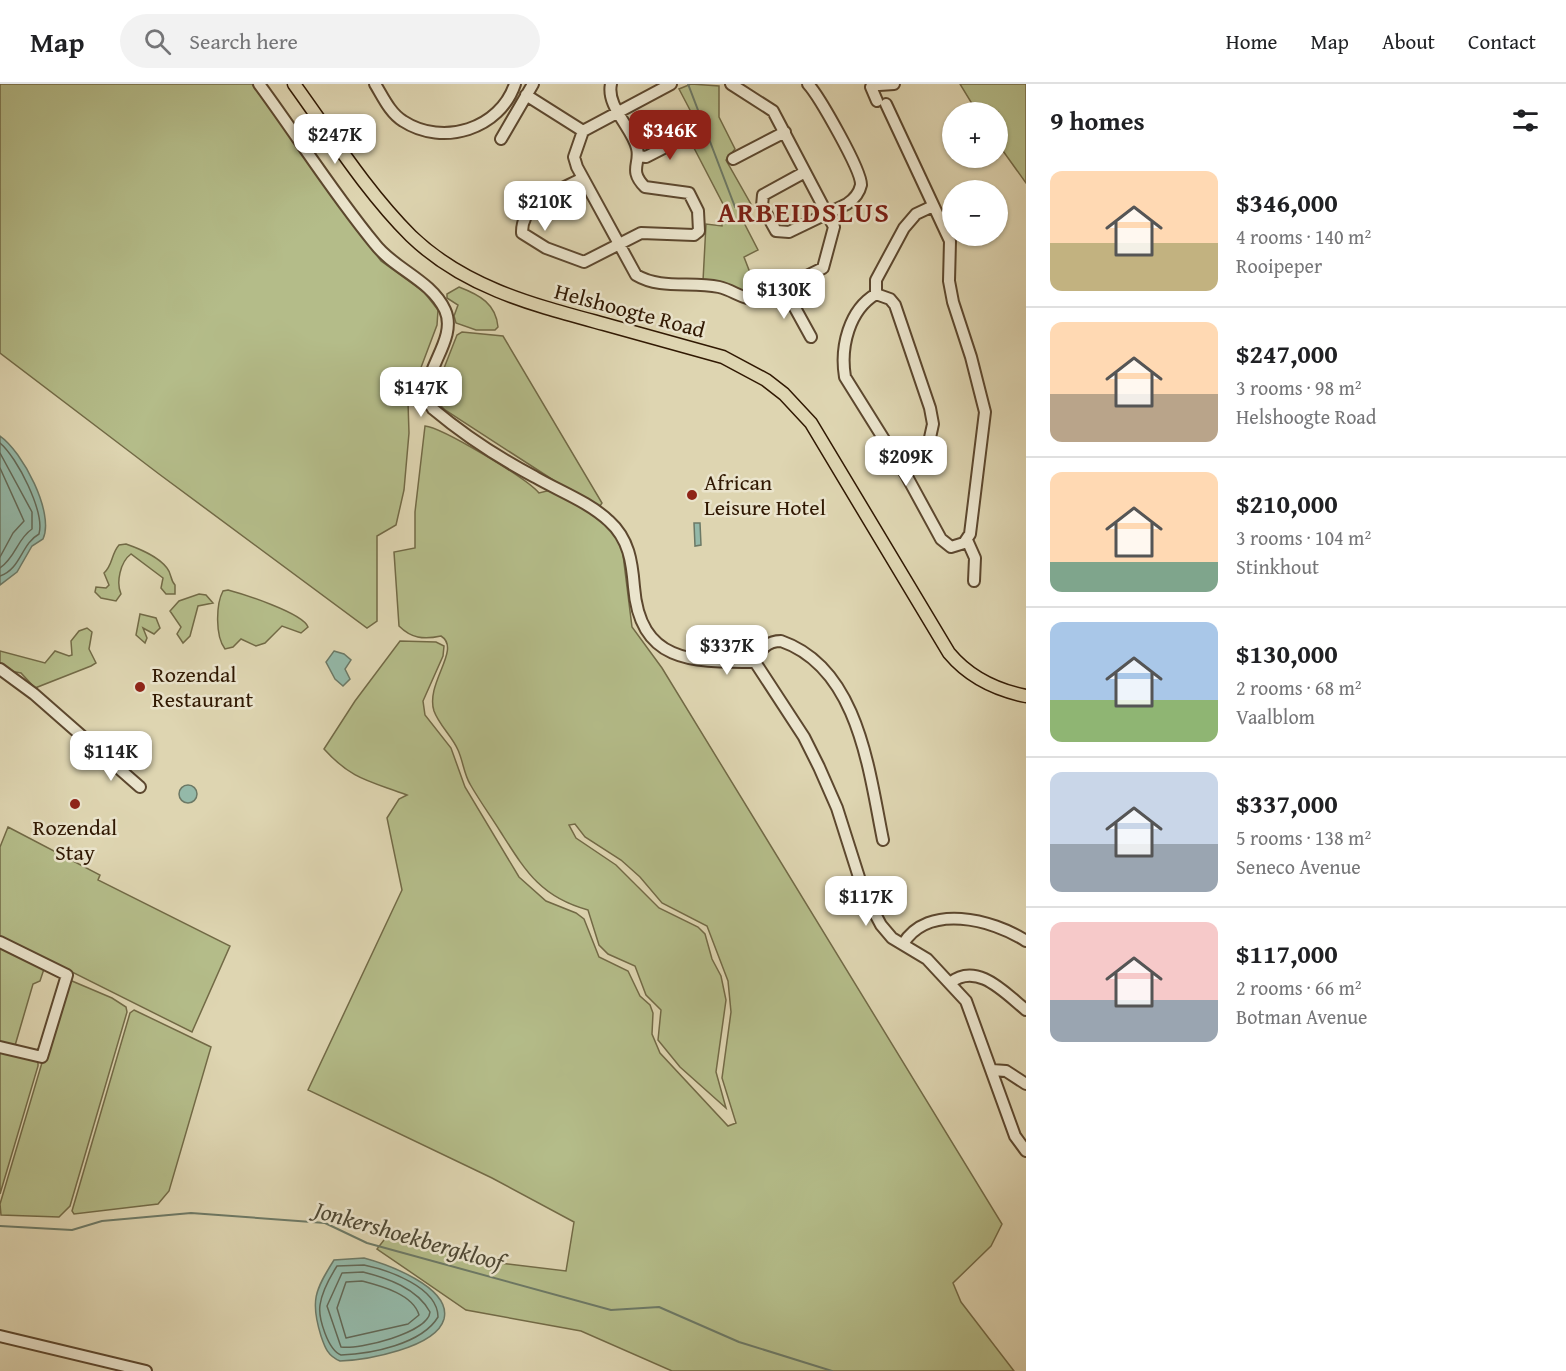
<!DOCTYPE html>
<meta charset="utf-8">
<style>
:root{--surface:#fff;--page:#f2f2f2;--text:#202124;--muted:#757577;--line:#e0e0e0;--accent:#8f2418}
body{margin:0;font-family:"Gentium Book Plus",serif;background:var(--page);color:var(--text);height:100vh;display:flex;flex-direction:column;font-size:22px;white-space:nowrap}
*{box-sizing:border-box;margin:0}
p{font-size:20px;color:var(--muted)}
.icon{flex:none;width:33px;height:33px;fill:none;stroke:currentColor;stroke-width:2;stroke-linecap:round;stroke-linejoin:round}
.map{position:relative;flex:1;overflow:hidden}
.panel{display:flex;flex-direction:column;background:var(--surface);width:540px}
.panel>*{flex:none}
.buttons{position:absolute;left:942px;top:18px;display:grid;gap:12px}
.buttons a{display:grid;place-items:center;width:66px;height:66px;border-radius:50%;background:var(--surface);box-shadow:0 2px 4px #0004;font-size:30px}
.price{position:absolute;translate:-50% -51px;padding:0 14px;border-radius:12px;background:#fff;color:#222;font-size:20px;line-height:39px;filter:drop-shadow(0 2px 3px #0008)}
.price::after{content:'';position:absolute;left:50%;top:36px;width:18px;height:14px;margin-left:-9px;background:inherit;clip-path:polygon(0 0,100% 0,50% 100%)}
.price.active{background:var(--accent);color:#fff}
ul{padding:0;list-style:none}
li{display:flex;align-items:center;gap:18px;height:150px;padding:0 24px}
li+li{border-top:2px solid var(--line)}
li span{display:grid;place-items:center;flex:none;width:168px;height:120px;border-radius:12px;color:#555}
li>.icon{margin-inline-start:auto}
span .icon{width:72px;height:72px;fill:#fffc;stroke-width:1}
li b{font-size:26px}
h2{display:flex;justify-content:space-between;align-items:center;height:72px;padding:0 24px;font-size:26px}
header{display:flex;align-items:center;gap:36px;box-sizing:border-box;height:84px;padding:0 30px;background:var(--surface);border-bottom:2px solid var(--line)}
header strong{font-size:28px}
nav{display:flex;gap:33px;margin-inline-start:auto;font-size:21px}
.search{width:420px;height:54px;background:var(--page);display:flex;align-items:center;gap:15px;box-sizing:border-box;padding:0 21px;border-radius:33px;color:var(--muted);font-size:22px}
main{display:flex;flex:1;min-height:0}
.map>svg:first-child{display:block}
</style>
<header>
<strong>Map</strong>
<div class="search"><svg class="icon" aria-label="search" viewBox="0 0 24 24"><circle cx="10" cy="10" r="6"/><path d="M15 15l6 6"/></svg>Search here</div>
<nav><a>Home</a><a>Map</a><a>About</a><a>Contact</a></nav>
</header>
<main>
<div class="map">
<svg width="1026" height="1287" viewBox="0 0 1026 1287">
<rect width="100%" height="100%" fill="#ded5b1"/>
<filter id="stains"><feTurbulence type="fractalNoise" baseFrequency=".00333" numOctaves="4"/><feColorMatrix values="0 0 0 0 .2 0 0 0 0 .09 0 0 0 0 .02 0 0 0 .5 -.17"/></filter>
<radialGradient id="worn" r=".72"><stop offset=".6" stop-color="#630" stop-opacity="0"/><stop offset="1" stop-color="#630" stop-opacity=".3"/></radialGradient>
<path fill="#b4bc89" stroke="#726a46" stroke-width="1.5" d="M 0,0 L 252,0 L 381,177 L 424,208 L 438,226 L 437,241 L 408,318 L 409,349 L 404,406 L 396,441 L 377,452 L 377,537 L 367,544 L 159,390 L 0,269 Z
M 691,0 L 719,2 L 719,33 L 735,65 L 726,76 L 752,122 L 739,129 L 758,166 L 744,173 L 759,212 L 756,213 L 703,197 L 706,140 L 722,142 L 723,120 L 694,64 L 698,61 L 701,47 L 679,5 Z
M 960,0 L 1026,0 L 1026,99 L 998,60 L 998,28 L 977,28 Z
M 459,203 C 480,211 496,220 498,243 L 495,246 L 476,246 L 456,239 L 454,232 L 458,221 L 447,214 L 447,210 Z
M 462,248 L 503,252 L 602,419 L 598,425 L 445,326 L 435,316 L 437,302 L 457,251 Z
M 425,342 C 443,344 526,394 539,409 L 551,406 L 588,426 L 612,443 L 622,463 L 632,543 L 662,584 L 1002,1140 L 991,1162 L 953,1199 L 961,1218 L 1014,1287 L 672,1287 L 581,1247 L 466,1226 L 377,1165 L 387,1152 L 499,1179 L 566,1187 L 574,1138 L 492,1094 L 308,1006 L 402,806 L 387,734 L 399,715 L 407,711 C 370,697 352,696 324,665 L 355,617 L 400,557 L 436,558 L 444,562 L 443,572 L 423,617 L 425,631 L 451,664 L 465,703 L 519,793 L 546,817 L 576,829 L 584,835 L 599,873 L 628,887 L 640,912 L 650,921 L 653,929 L 652,950 L 660,969 L 728,1042 L 736,1039 L 722,994 L 731,928 L 728,897 L 707,842 L 662,819 L 640,793 L 621,776 L 585,753 L 575,740 L 569,741 L 576,754 L 616,781 L 659,824 L 698,843 L 705,850 L 712,875 L 721,892 L 726,916 L 716,988 L 726,1024 L 680,983 L 658,956 L 661,926 L 646,911 L 635,882 L 608,870 L 599,861 L 588,826 C 540,813 525,786 500,747 C 490,731 479,716 470,700 C 464,690 463,677 458,666 C 452,652 439,641 434,627 C 425,599 462,565 441,552 C 423,556 411,554 399,542 L 394,468 L 415,464 L 415,428 Z
M 126,460 C 140,465 158,472 167,484 C 172,490 170,496 175,501 L 175,510 L 166,510 L 161,504 L 163,494 L 131,470 C 120,478 116,499 121,510 L 116,517 L 101,514 L 95,508 L 96,503 L 106,504 L 109,501 L 104,489 C 113,481 111,470 119,461 Z
M 228,506 C 243,510 303,529 308,543 L 301,549 L 282,542 L 265,559 L 256,562 L 241,555 L 233,563 L 225,565 C 215,552 216,520 223,507 Z
M 199,510 L 206,511 L 213,519 L 198,522 L 190,552 L 183,559 L 177,550 L 181,543 L 170,527 L 179,517 Z
M 140,530 L 156,534 L 160,544 L 154,550 L 143,544 L 147,554 L 145,559 L 136,551 Z
M 87,544 L 92,548 L 89,565 L 96,579 L 91,582 L 35,604 L 21,589 L 10,587 L 0,581 L 0,567 L 45,579 L 55,567 L 69,572 L 72,571 L 71,557 L 79,547 Z
M 8,743 L 100,791 L 98,796 L 230,862 L 192,948 L 0,852 L 0,763 Z
M 0,861 L 45,882 L 40,897 L 33,900 L 14,965 L 0,961 Z
M 72,897 L 112,914 L 126,923 L 127,928 L 70,1122 L 59,1133 L 1,1131 L 0,1120 L 66,898 Z
M 134,926 L 211,963 L 169,1107 L 158,1120 L 74,1130 L 72,1127 L 130,929 Z
M 0,965 L 38,976 L 38,982 L 0,1110 Z"/>
<path fill="#94b9a9" stroke="#6c7966" stroke-width="1.5" d="M 0,352 C 22,367 55,429 43,455 L 32,462 L 17,488 L 0,501 Z
M 694,439 L 700,439 L 701,461 L 695,462 Z
M 334,567 L 344,570 L 351,576 L 345,585 L 350,595 L 343,602 L 335,595 L 326,578 Z
M179 710a9 9 0 1 1 18 0a9 9 0 1 1-18 0Z
M 364,1174 C 386,1180 452,1203 444,1235 C 436,1264 366,1276 340,1277 C 328,1272 325,1264 321,1252 C 310,1217 315,1206 334,1176 Z"/>
<g fill="none" stroke-linecap="round" stroke-linejoin="round">
<path stroke="#626856" stroke-width="1.5" d="M 0,359 C 17,373 45,428 39,450 C 21,460 21,485 0,492
M 0,369 L 32,428 L 32,445 C 17,455 16,473 0,484
M 0,384 L 24,437 L 13,449 L 0,473
M 364,1181 C 388,1186 438,1203 438,1233 C 422,1260 371,1270 341,1271 C 328,1266 318,1234 320,1221 C 322,1207 330,1193 337,1182 Z
M 363,1188 C 387,1194 417,1204 430,1228 C 428,1249 359,1266 341,1263 L 327,1222 L 342,1189 Z
M 362,1197 C 381,1202 413,1210 419,1231 L 408,1240 L 346,1254 L 337,1224 L 346,1198 Z"/>
<path stroke="#6c7966" stroke-width="2" d="M 688,0 L 735,123
M 0,1142 L 72,1146 L 102,1137 L 191,1129 L 325,1139 L 367,1159 L 611,1226 L 659,1223 L 739,1258 L 832,1287"/>
<defs>
<path id="minor" d="M 259,0 C 298,53 333,109 375,160 C 394,185 431,196 445,226 C 460,259 411,295 433,325 C 464,351 499,374 535,393 C 559,407 589,418 609,437 C 629,455 632,478 634,503 C 640,580 694,578 755,578
M 375,0 C 383,13 390,29 403,37 C 443,63 500,45 515,0
M 671,0 L 583,47 L 574,73 L 577,83 L 636,191 C 661,206 691,197 719,203 C 733,206 743,216 758,216 L 823,184 L 834,143 L 773,27 L 731,0
M 879,1 L 894,0
M 871,3 L 877,17
M 526,11 L 583,47
M 886,20 L 950,157 L 949,197 L 953,218 L 971,273 L 985,328 L 970,450 L 964,459 L 951,463 L 941,455 L 905,389
M 501,55 L 533,0
M 638,72 L 646,73 L 695,48
M 733,75 L 785,48
M 805,88 L 763,111 L 762,122 L 776,147 L 789,148 L 847,120 C 853,116 859,110 861,101 C 862,87 819,12 808,0
M 583,94 C 561,106 521,118 522,149 L 546,164 L 584,178 L 641,149 L 694,151 L 699,147 L 698,127 L 689,109 L 645,103 C 628,86 641,80 637,64 C 632,44 606,22 611,0
M 784,204 L 811,253
M 876,210 L 890,215 L 895,221 L 930,324 L 933,340 L 926,372 L 905,389 L 845,293 C 840,263 849,226 876,210 Z
M 876,210 L 876,196 L 904,144 L 916,130 L 933,122
M 967,456 L 975,474 L 974,497
M 755,578 L 804,653 L 819,683 L 837,724 L 864,809 L 881,841 L 892,854 L 927,875 L 966,917 L 1015,1052 L 1026,1067
M 755,578 C 760,565 767,557 781,557 C 859,584 869,688 883,756
M 0,585 L 34,610 L 140,703
M 0,858 L 67,891 L 42,973 L 0,963
M 903,860 C 928,819 992,835 1026,857
M 950,899 C 977,877 1005,909 1026,926
M 992,986 L 1006,987 L 1026,1000
M 0,1252 L 146,1287"/>
<path id="major" d="M 294,0 C 331,51 366,107 411,152 C 465,204 534,221 604,240 C 644,251 683,262 723,273 L 766,296 L 784,310 L 811,339 L 949,569 C 969,593 996,606 1026,612"/>
</defs>
<use href="#minor" stroke="#5c472e" stroke-width="14"/>
<use href="#major" stroke="#301802" stroke-width="15"/>
<use href="#minor" stroke="#eae4cc" stroke-width="10"/>
<use href="#major" stroke="#ded5b1" stroke-width="12"/>
</g>
<g fill="#8f2418" stroke="#eae4cc" stroke-width="2">
<circle cx="692" cy="411" r="6"/>
<circle cx="140" cy="603" r="6"/>
<circle cx="75" cy="720" r="6"/>
</g>
<g text-anchor="middle" stroke-width="5" stroke-linejoin="round" paint-order="stroke">
<g font-size="22" fill="#301802" stroke="#eae4cc">
<text transform="translate(630 226) rotate(15)" y="8">Helshoogte Road</text>
</g>
<g font-size="22" fill="#301802" stroke="#eae4cc" text-anchor="start">
<text x="704" y="406">African<tspan x="704" dy="25">Leisure Hotel</tspan></text>
<text x="152" y="598">Rozendal<tspan x="152" dy="25">Restaurant</tspan></text>
<text x="75" y="751" text-anchor="middle">Rozendal<tspan x="75" dy="25">Stay</tspan></text>
</g>
<g font-size="24" font-style="italic" fill="#4e4834" stroke="#eae4cc">
<text transform="translate(409 1152) rotate(16)" y="8">Jonkershoekbergkloof</text>
</g>
<g font-size="28" font-weight="bold" letter-spacing="1.5" fill="#7a1f14" stroke="#eae4cc">
<text x="804" y="138">ARBEIDSLUS</text>
</g>
</g>
<rect width="100%" height="100%" filter="url(#stains)"/>
<rect width="100%" height="100%" fill="url(#worn)"/>
</svg>
<div class="buttons">
<a>+</a>
<a>−</a>
</div>
<b class="price active" style="left:670px;top:77px">$346K</b>
<b class="price" style="left:335px;top:81px">$247K</b>
<b class="price" style="left:545px;top:148px">$210K</b>
<b class="price" style="left:784px;top:236px">$130K</b>
<b class="price" style="left:421px;top:334px">$147K</b>
<b class="price" style="left:906px;top:403px">$209K</b>
<b class="price" style="left:727px;top:592px">$337K</b>
<b class="price" style="left:111px;top:698px">$114K</b>
<b class="price" style="left:866px;top:843px">$117K</b>
</div>
<section class="panel">
<h2>9 homes<svg class="icon" aria-label="filters" viewBox="0 0 24 24"><path d="M4 7h16M4 17h16"/><circle cx="9" cy="7" r="2"/><circle cx="15" cy="17" r="2"/></svg></h2>
<ul>
<li><span style="background:linear-gradient(#ffd9b3 60%,#c2b280 0)"><svg class="icon" aria-label="home" viewBox="0 0 24 24"><path d="M3 11l9-7 9 7M6 9v11h12V9"/></svg></span><div><b>$346,000</b><p>4 rooms · 140 m²</p><p>Rooipeper</p></div></li>
<li><span style="background:linear-gradient(#ffd9b3 60%,#b9a48a 0)"><svg class="icon" aria-label="home" viewBox="0 0 24 24"><path d="M3 11l9-7 9 7M6 9v11h12V9"/></svg></span><div><b>$247,000</b><p>3 rooms · 98 m²</p><p>Helshoogte Road</p></div></li>
<li><span style="background:linear-gradient(#ffd9b3 75%,#7fa58c 0)"><svg class="icon" aria-label="home" viewBox="0 0 24 24"><path d="M3 11l9-7 9 7M6 9v11h12V9"/></svg></span><div><b>$210,000</b><p>3 rooms · 104 m²</p><p>Stinkhout</p></div></li>
<li><span style="background:linear-gradient(#a9c7e8 65%,#8fb573 0)"><svg class="icon" aria-label="home" viewBox="0 0 24 24"><path d="M3 11l9-7 9 7M6 9v11h12V9"/></svg></span><div><b>$130,000</b><p>2 rooms · 68 m²</p><p>Vaalblom</p></div></li>
<li><span style="background:linear-gradient(#c9d6e8 60%,#9aa5b1 0)"><svg class="icon" aria-label="home" viewBox="0 0 24 24"><path d="M3 11l9-7 9 7M6 9v11h12V9"/></svg></span><div><b>$337,000</b><p>5 rooms · 138 m²</p><p>Seneco Avenue</p></div></li>
<li><span style="background:linear-gradient(#f6c9c9 65%,#9aa5b1 0)"><svg class="icon" aria-label="home" viewBox="0 0 24 24"><path d="M3 11l9-7 9 7M6 9v11h12V9"/></svg></span><div><b>$117,000</b><p>2 rooms · 66 m²</p><p>Botman Avenue</p></div></li>
</ul>
</section>
</main>
